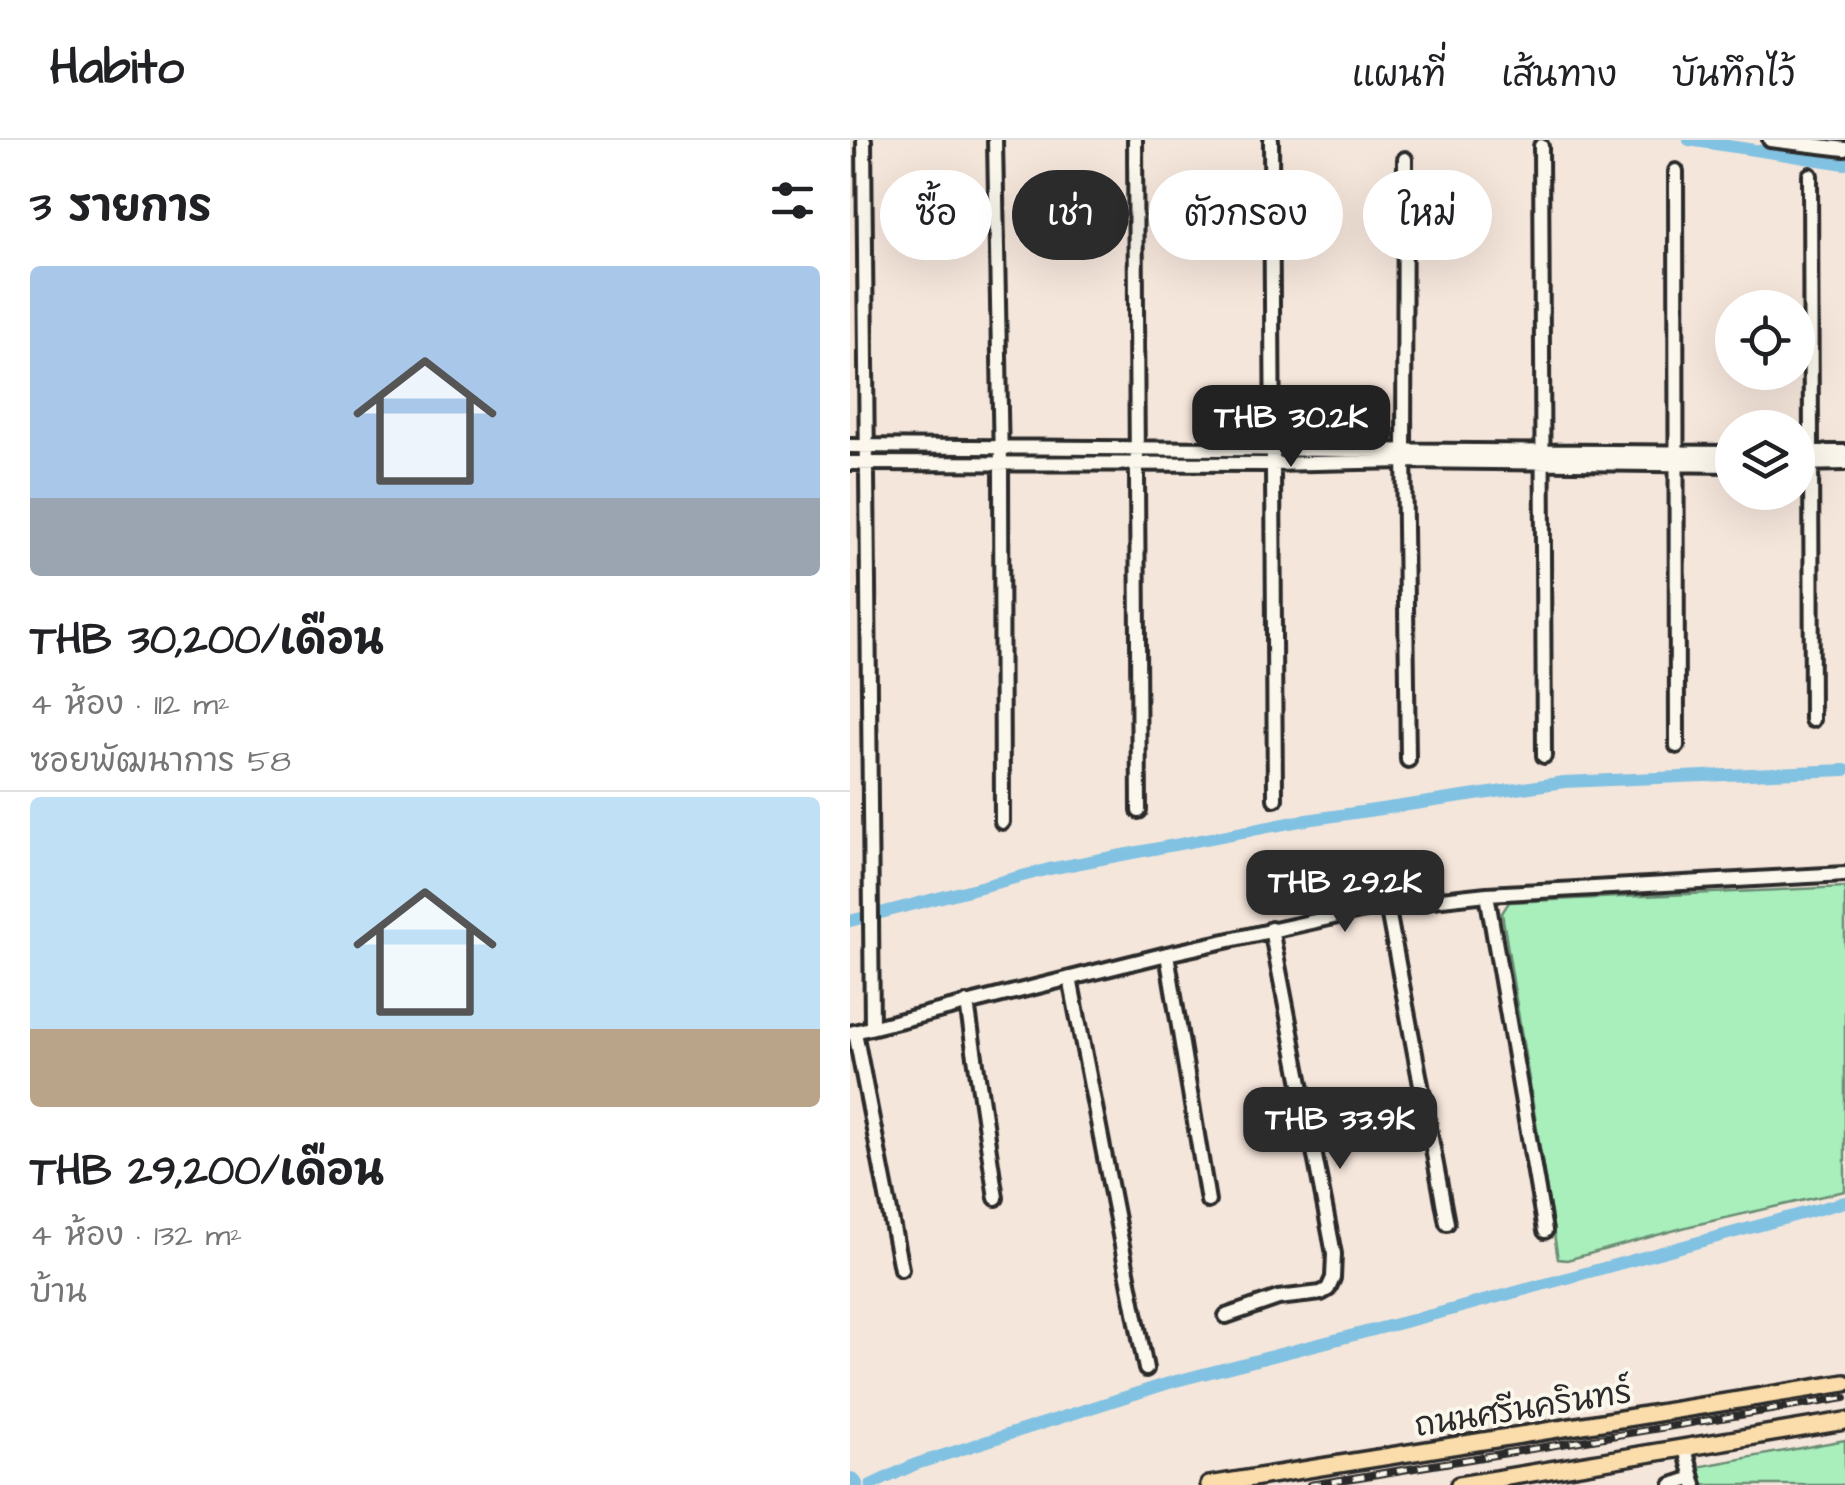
<!DOCTYPE html>
<html lang="th">
<meta charset="utf-8">
<style>
:root{--surface:#fff;--page:#f6f6f6;--text:#202124;--muted:#757577;--line:#e0e0e0;--accent:#2b2b2b}
body{margin:0;font-family:"Architects Daughter","Playpen Sans Thai",sans-serif;background:var(--page);color:var(--text);height:100vh;display:flex;flex-direction:column;font-size:38px;white-space:nowrap}
*{box-sizing:border-box;margin:0}
p{font-size:32px;color:var(--muted)}
.icon{flex:none;width:55px;height:55px;fill:none;stroke:currentColor;stroke-width:2;stroke-linecap:round;stroke-linejoin:round}
.map{position:relative;flex:1;overflow:hidden}
.details{display:flex;flex-direction:column;background:var(--surface);width:850px}
.details>*{flex:none}
.top-card{position:absolute;left:30px;top:30px;width:815px;height:90px;display:flex;gap:20px}
.buttons{position:absolute;left:865px;top:150px;display:grid;gap:20px}
.buttons a{display:grid;place-items:center;width:100px;height:100px;border-radius:50%;background:var(--surface);box-shadow:0 10px 40px #0002;font-size:50px}
.price{position:absolute;translate:-50% -85px;padding:0 22px;border-radius:20px;background:var(--accent);color:#fff;font-size:32px;line-height:65px;filter:drop-shadow(0 2px 5px #0008)}
.price::after{content:'';position:absolute;left:50%;top:60px;width:30px;height:22px;margin-left:-15px;background:inherit;clip-path:polygon(0 0,100% 0,50% 100%)}
.price.active{background:#222;color:#fff}
ul{padding:0;list-style:none}
li{display:grid;align-content:center;gap:20px;height:530px;padding:0 30px}
li+li{border-top:2px solid var(--line)}
li span{display:grid;place-items:center;height:310px;border-radius:10px;color:#555}
li>.icon{margin-inline-start:auto}
span .icon{width:180px;height:180px;fill:#fffc;stroke-width:1}
li b{font-size:42px}
h2{display:flex;justify-content:space-between;align-items:center;height:120px;padding:0 30px;font-size:42px}
.chip{padding:0 35px;border-radius:45px;background:var(--surface);box-shadow:0 10px 40px #0002;font-size:35px;line-height:90px}
.chip.active{background:var(--accent);color:#fff}
header{display:flex;align-items:center;gap:60px;box-sizing:border-box;height:140px;padding:0 50px;background:var(--surface);border-bottom:2px solid var(--line)}
header strong{font-size:48px}
nav{display:flex;gap:55px;margin-inline-start:auto;font-size:35px}
main{display:flex;flex:1;min-height:0}
.map>svg:first-child{display:block}
</style>
<header>
<strong>Habito</strong>
<nav><a>แผนที่</a><a>เส้นทาง</a><a>บันทึกไว้</a></nav>
</header>
<main>
<section class="details">
<h2>3 รายการ<svg class="icon" aria-label="filters" viewBox="0 0 24 24"><path d="M4 7h16M4 17h16"/><circle cx="9" cy="7" r="2"/><circle cx="15" cy="17" r="2"/></svg></h2>
<ul>
<li><span style="background:linear-gradient(#a9c7e8 75%,#9aa5b1 0)"><svg class="icon" aria-label="home" viewBox="0 0 24 24"><path d="M3 11l9-7 9 7M6 9v11h12V9"/></svg></span><div><b>THB 30,200/เดือน</b><p>4 ห้อง · 112 m²</p><p>ซอยพัฒนาการ 58</p></div></li>
<li><span style="background:linear-gradient(#bfe0f5 75%,#b9a48a 0)"><svg class="icon" aria-label="home" viewBox="0 0 24 24"><path d="M3 11l9-7 9 7M6 9v11h12V9"/></svg></span><div><b>THB 29,200/เดือน</b><p>4 ห้อง · 132 m²</p><p>บ้าน</p></div></li>
</ul>
</section>
<div class="map">
<svg width="995" height="1345" viewBox="0 0 995 1345">
<rect width="100%" height="100%" fill="#f5e6db"/>
<filter id="ink" filterUnits="userSpaceOnUse"><feTurbulence type="fractalNoise" baseFrequency=".01" numOctaves="2"/><feDisplacementMap in="SourceGraphic" scale="20" xChannelSelector="R" yChannelSelector="G"/><feConvolveMatrix kernelMatrix="1 2 1 2 8 2 1 2 1" color-interpolation-filters="sRGB"/></filter>
<g filter="url(#ink)">
<path fill="#a8efbc" stroke="#6a8d74" stroke-width="2.5" d="M 995,747 L 995,1051 L 840,1086 L 717,1120 L 708,1119 L 652,773 L 659,762 Z
M 995,1300 L 995,1345 L 852,1345 L 847,1327 Z"/>
<g fill="none" stroke-linecap="round" stroke-linejoin="round">
<path stroke="#81c1e1" stroke-width="12" d="M 839,0 L 995,24
M 0,781 L 199,729 L 450,681 L 714,642 L 995,630
M 21,1345 L 66,1324 L 322,1242 L 593,1172 L 995,1062"/>
<path stroke="#81c1e1" stroke-width="22" d="M 0,1343 L 2,1345"/>
<defs>
<path id="minor" d="M 14,0 L 22,887
M 145,0 L 151,324 L 152,682
M 285,0 L 289,671
M 421,0 L 425,659
M 920,0 L 995,9
M 691,6 L 694,616
M 555,19 L 554,310 L 558,620
M 826,31 L 827,606
M 960,35 L 962,580
M 0,306 L 882,313
M 948,312 L 995,312
M 0,323 L 422,324 L 554,321 L 882,325
M 948,324 L 995,323
M 637,754 L 695,1091
M 537,765 L 597,1083
M 317,814 L 358,1061
M 220,838 L 296,1229
M 117,863 L 146,1058
M 5,892 L 51,1129
M 0,893 L 317,814 L 537,765 L 637,754 L 995,734
M 376,1176 L 428,1158 L 471,1153 L 478,1149 L 483,1138 L 484,1114 L 421,789
M 835,1309 L 845,1345
M 822,1345 L 843,1338"/>
<path id="major" d="M 359,1345 L 995,1243
M 609,1345 L 995,1281"/>
</defs>
<use href="#minor" stroke="#2b2b2b" stroke-width="20"/>
<use href="#major" stroke="#2b2b2b" stroke-width="22"/>
<use href="#minor" stroke="#fbf7ec" stroke-width="12"/>
<use href="#major" stroke="#faddab" stroke-width="15"/>
<defs>
<path id="rail" d="M 460,1345 L 995,1258"/>
</defs>
<use href="#rail" stroke="#2b2b2b" stroke-width="8"/>
<use href="#rail" stroke="#fbf7ec" stroke-width="4" stroke-dasharray="11" stroke-linecap="butt"/>
</g>
</g>
<g text-anchor="middle" stroke-width="8" stroke-linejoin="round" paint-order="stroke">
<g font-size="32" fill="#2b2b2b" stroke="#fbf7ec">
<text transform="translate(673 1268) rotate(-9)" y="11">ถนนศรีนครินทร์</text>
</g>
</g>
</svg>
<div class="buttons">
<a><svg class="icon" aria-label="locate" viewBox="0 0 24 24"><circle cx="12" cy="12" r="6"/><path d="M12 2v4M12 18v4M2 12h4M18 12h4"/></svg></a>
<a><svg class="icon" aria-label="layers" viewBox="0 0 24 24"><path d="M12 4l9 5-9 5-9-5zM3 14l9 5 9-5"/></svg></a>
</div>
<b class="price active" style="left:441px;top:330px">THB 30.2K</b>
<b class="price" style="left:495px;top:795px">THB 29.2K</b>
<b class="price" style="left:490px;top:1032px">THB 33.9K</b>
<div class="top-card">
<a class="chip">ซื้อ</a>
<a class="chip active">เช่า</a>
<a class="chip">ตัวกรอง</a>
<a class="chip">ใหม่</a>
</div>
</div>
</main>
